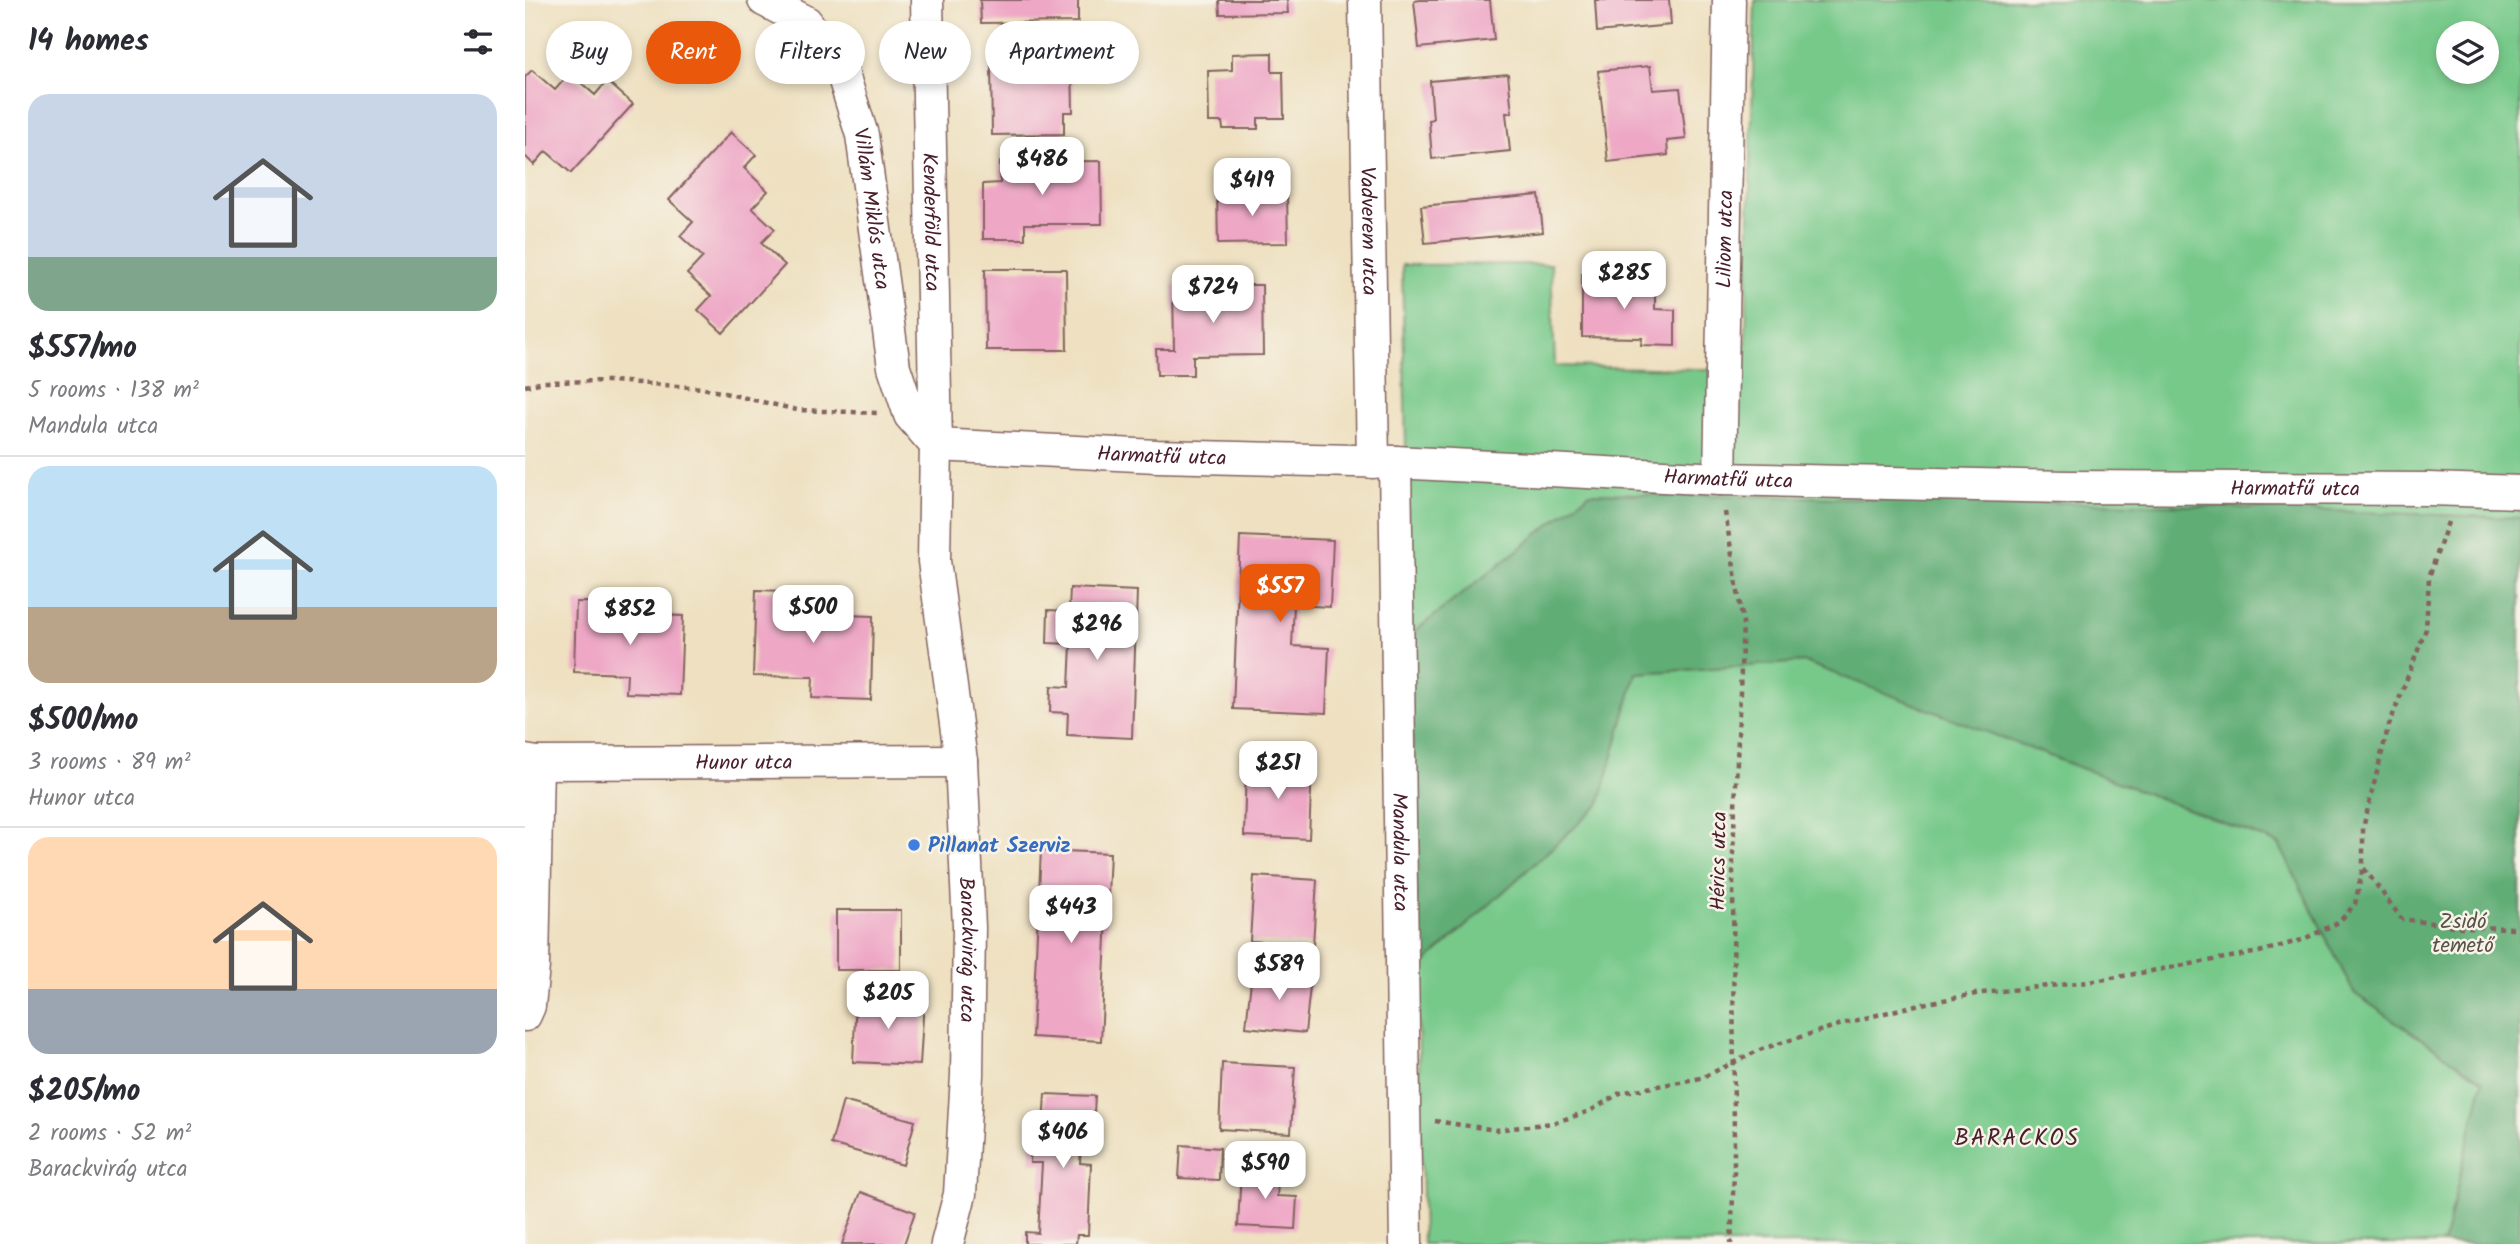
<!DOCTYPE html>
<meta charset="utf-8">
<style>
:root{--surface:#fff;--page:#f7f7f7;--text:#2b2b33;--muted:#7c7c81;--line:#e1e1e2;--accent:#ea580c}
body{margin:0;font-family:Kalam,sans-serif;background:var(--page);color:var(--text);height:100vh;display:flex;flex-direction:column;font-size:26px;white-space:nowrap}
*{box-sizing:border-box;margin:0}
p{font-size:23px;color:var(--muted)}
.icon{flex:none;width:38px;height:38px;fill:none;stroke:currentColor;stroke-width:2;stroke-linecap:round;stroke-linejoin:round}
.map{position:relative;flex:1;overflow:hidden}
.details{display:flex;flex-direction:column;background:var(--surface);width:525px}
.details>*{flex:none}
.hud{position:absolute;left:21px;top:21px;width:665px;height:63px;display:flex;gap:14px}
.buttons{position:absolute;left:1911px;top:21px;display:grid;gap:14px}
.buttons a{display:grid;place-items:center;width:63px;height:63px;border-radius:50%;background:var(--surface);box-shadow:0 4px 10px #0003;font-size:35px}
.price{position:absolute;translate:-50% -60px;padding:0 16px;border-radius:14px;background:#fff;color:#222;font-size:23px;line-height:46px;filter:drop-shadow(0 2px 4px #0008)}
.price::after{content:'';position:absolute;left:50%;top:42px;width:21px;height:16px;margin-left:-10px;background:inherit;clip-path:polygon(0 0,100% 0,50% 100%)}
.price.selected{background:var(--accent);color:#fff}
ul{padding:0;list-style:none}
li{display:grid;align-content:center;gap:14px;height:371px;padding:0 28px}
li+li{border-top:2px solid var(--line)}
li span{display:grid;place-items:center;height:217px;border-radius:21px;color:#555}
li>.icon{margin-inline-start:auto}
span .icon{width:126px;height:126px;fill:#fffc;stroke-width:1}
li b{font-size:30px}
h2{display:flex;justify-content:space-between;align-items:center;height:84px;padding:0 28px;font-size:30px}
.chip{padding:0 24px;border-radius:32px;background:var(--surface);box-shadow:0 4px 10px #0003;font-size:24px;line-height:63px}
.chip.selected{background:var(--accent);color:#fff}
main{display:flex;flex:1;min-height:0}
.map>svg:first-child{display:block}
</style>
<main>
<section class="details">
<h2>14 homes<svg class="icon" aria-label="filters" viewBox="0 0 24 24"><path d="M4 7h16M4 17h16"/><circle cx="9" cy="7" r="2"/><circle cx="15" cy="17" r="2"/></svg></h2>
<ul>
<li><span style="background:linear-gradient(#c9d6e8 75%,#7fa58c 0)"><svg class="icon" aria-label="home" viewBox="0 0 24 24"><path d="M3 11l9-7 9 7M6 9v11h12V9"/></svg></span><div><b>$557/mo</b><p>5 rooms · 138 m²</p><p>Mandula utca</p></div></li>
<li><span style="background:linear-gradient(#bfe0f5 65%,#b9a48a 0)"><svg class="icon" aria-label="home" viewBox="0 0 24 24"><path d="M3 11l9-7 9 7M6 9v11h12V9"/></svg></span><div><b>$500/mo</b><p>3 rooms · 89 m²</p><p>Hunor utca</p></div></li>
<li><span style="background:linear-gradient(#ffd9b3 70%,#9aa5b1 0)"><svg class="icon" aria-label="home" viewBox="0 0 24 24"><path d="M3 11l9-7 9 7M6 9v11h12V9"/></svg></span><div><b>$205/mo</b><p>2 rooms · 52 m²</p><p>Barackvirág utca</p></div></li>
</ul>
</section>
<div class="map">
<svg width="1995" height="1244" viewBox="0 0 1995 1244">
<rect width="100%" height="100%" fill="#f7f3e8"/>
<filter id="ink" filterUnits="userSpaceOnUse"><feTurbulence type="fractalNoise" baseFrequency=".0143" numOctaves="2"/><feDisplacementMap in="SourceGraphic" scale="14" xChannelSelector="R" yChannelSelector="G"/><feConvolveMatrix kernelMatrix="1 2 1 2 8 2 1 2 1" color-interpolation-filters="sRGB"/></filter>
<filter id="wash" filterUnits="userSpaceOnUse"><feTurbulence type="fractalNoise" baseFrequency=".00686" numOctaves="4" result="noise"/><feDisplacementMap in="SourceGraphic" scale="28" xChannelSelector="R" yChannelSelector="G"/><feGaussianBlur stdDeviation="1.57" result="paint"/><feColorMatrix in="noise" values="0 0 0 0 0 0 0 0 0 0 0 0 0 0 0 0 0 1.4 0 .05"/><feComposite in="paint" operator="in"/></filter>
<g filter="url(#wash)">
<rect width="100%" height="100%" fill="#eee0c0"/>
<path fill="#77c98a" stroke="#60745a" stroke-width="2" fill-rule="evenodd" d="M 1230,0 L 1995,0 L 1995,518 L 1612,504 L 1065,493 L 885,635 L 877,265 L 1026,264 L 1030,366 L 1220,370 ZM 1923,33 L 1962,33 L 1962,72 L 1923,72 Z
M 1280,662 L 1754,844 L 1829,993 L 1958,1081 L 1918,1244 L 898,1244 L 892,970 L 1074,805 L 1111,673 Z"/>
<path fill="#61ad76" stroke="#566650" stroke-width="2" d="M 1065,493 L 1612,504 L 1995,518 L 1995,1244 L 1918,1244 L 1958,1081 L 1829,993 L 1754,844 L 1280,662 L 1111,673 L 1074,805 L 892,970 L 885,635 Z"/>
<g id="blocks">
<path fill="#eea8c6" d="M 455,0 L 553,0 L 553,22 L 456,23 Z
M 694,0 L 762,0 L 763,13 L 695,14 Z
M 895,0 L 965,0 L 969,40 L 894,48 L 889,1 Z
M 1070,0 L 1144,0 L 1146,25 L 1072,32 Z
M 747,53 L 747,72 L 758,72 L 759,118 L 733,118 L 733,129 L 698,129 L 697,122 L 684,122 L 683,71 L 707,70 L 707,54 Z
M 547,59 L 548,112 L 539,112 L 539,134 L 467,135 L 466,60 Z
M 1125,66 L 1128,90 L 1155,88 L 1161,139 L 1142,141 L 1143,155 L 1083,162 L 1073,71 Z
M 7,70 L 30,90 L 45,73 L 70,95 L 82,81 L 108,104 L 46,173 L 21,151 L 9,165 L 0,156 L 0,77 Z
M 983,74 L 987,113 L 981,113 L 985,151 L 907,159 L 904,120 L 908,119 L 905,81 Z
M 206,132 L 231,155 L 219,168 L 243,191 L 227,208 L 250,229 L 236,243 L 260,265 L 198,333 L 173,310 L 186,296 L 162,274 L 178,257 L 155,236 L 168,222 L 144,200 Z
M 576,161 L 577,224 L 500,224 L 500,239 L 458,239 L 458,184 L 475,183 L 475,162 Z
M 692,193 L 762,193 L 763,243 L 693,244 Z
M 1014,195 L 1018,232 L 900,243 L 896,206 Z
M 460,269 L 541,269 L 542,350 L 461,350 Z
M 1057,274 L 1122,276 L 1122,294 L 1130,294 L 1130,309 L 1150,310 L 1150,346 L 1116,345 L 1117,338 L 1057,337 Z
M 648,285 L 737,285 L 738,355 L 668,356 L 668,375 L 632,375 L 631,349 L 649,349 Z
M 715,536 L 808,540 L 805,607 L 769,605 L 767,646 L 804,648 L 801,713 L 708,709 Z
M 545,588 L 612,591 L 607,738 L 542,735 L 543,713 L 525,712 L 526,686 L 544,687 L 546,644 L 522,643 L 523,610 L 544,611 Z
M 231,590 L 291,592 L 290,614 L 348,616 L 346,700 L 287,698 L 288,677 L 228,676 Z
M 51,602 L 104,603 L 104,614 L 158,616 L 155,695 L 101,693 L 102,674 L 49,672 Z
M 721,763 L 787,766 L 784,839 L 719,836 Z
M 516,850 L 585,853 L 576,1041 L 507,1037 Z
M 729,876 L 792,880 L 788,945 L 725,941 Z
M 311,910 L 376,910 L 376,970 L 311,970 Z
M 727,972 L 786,977 L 780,1033 L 721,1027 Z
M 331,998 L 399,1001 L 395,1065 L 328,1062 Z
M 697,1063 L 770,1067 L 766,1133 L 694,1129 Z
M 520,1094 L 570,1096 L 568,1131 L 557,1130 L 555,1163 L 566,1164 L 563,1235 L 552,1235 L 551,1244 L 500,1244 L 500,1232 L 513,1233 L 517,1163 L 505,1163 L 507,1126 L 518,1126 Z
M 318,1101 L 390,1121 L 378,1165 L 306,1144 Z
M 656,1145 L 695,1148 L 694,1180 L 654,1178 Z
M 716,1168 L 754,1170 L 752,1196 L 772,1197 L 770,1229 L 713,1226 Z
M 336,1192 L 390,1212 L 379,1244 L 317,1244 Z"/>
</g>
</g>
<g filter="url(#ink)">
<use href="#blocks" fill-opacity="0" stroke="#83635f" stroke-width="2"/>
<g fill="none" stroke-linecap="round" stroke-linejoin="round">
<defs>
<g id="minor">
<path id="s1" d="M 239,0 L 281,22 L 317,71 L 337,135 L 369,367 L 385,415 L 411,445"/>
<path id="s2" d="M 402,0 L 411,445 L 409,561 L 436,761 L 444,927 L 442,1075 L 435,1194 L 422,1244"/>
<path id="s3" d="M 840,0 L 848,462"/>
<path id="s4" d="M 411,445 L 632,456 L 870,462 L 1195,479 L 1542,487 L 1905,489 L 1995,492"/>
<path id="s5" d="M 870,462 L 881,1244"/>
<path id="s6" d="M 1195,479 L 1204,0"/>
<path id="s7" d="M 0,761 L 12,763 L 436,761"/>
<path d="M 0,1015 L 4,1006 L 8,966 L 12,763"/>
</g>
</defs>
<use href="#minor" stroke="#83635f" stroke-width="35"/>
<path stroke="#83635f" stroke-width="4.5" stroke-dasharray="5 5" stroke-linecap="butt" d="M 0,386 L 19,382 L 87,381 L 178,388 L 272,410 L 353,413
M 1200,512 L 1218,623 L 1208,853 L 1209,1171 L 1206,1244
M 1923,522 L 1904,577 L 1901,629 L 1863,728 L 1838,828 L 1838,867 L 1877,919 L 1936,927 L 1995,928
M 910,1121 L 971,1130 L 1028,1123 L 1065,1111 L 1095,1093 L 1176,1078 L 1237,1049 L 1317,1024 L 1391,1005 L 1456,993 L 1564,982 L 1734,952 L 1777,940 L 1814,922 L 1830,904 L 1838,867"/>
<use href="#minor" stroke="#fff" stroke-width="32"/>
</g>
</g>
<circle fill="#3f7fe0" stroke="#f7f3e8" stroke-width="2.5" cx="389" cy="845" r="7"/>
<g text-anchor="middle" stroke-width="5" stroke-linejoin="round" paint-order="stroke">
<g font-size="21" fill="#4a1f2b" stroke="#f7f3e8">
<text dy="7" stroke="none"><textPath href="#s1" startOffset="250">Villám Miklós utca</textPath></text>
<text dy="7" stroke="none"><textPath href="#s2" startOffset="222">Kenderföld utca</textPath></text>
<text dy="7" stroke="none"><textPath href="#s3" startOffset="231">Vadverem utca</textPath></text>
<text dy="7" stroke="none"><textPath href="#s6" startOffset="240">Liliom utca</textPath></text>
<text dy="7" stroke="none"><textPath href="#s4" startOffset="226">Harmatfű utca</textPath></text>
<text dy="7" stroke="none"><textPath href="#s4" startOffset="793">Harmatfű utca</textPath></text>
<text dy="7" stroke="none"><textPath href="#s4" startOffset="1360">Harmatfű utca</textPath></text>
<text dy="7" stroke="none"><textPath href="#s7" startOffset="219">Hunor utca</textPath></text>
<text dy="7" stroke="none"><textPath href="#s5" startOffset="390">Mandula utca</textPath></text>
<text transform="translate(1193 861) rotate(-89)" y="7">Hérics utca</text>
<text dy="7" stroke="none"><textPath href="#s2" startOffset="952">Barackvirág utca</textPath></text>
</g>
<g font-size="21" font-weight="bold" fill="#366cbe" stroke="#f7f3e8" text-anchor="start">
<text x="403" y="852">Pillanat Szerviz</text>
</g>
<g font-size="21" fill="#585248" stroke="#f7f3e8">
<text x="1938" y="928">Zsidó<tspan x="1938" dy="24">temető</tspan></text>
</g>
<g font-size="23" letter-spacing="2" fill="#4a1f2b" stroke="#f7f3e8">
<text x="1492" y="1145">BARACKOS</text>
</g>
</g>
</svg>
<div class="buttons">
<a><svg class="icon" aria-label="layers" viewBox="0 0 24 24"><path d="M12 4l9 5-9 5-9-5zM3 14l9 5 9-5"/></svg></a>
</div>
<b class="price" style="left:517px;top:197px">$486</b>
<b class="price" style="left:727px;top:218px">$419</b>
<b class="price" style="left:1099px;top:311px">$285</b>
<b class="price" style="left:688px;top:325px">$724</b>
<b class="price selected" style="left:755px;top:624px">$557</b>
<b class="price" style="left:288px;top:645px">$500</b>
<b class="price" style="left:105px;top:647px">$852</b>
<b class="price" style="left:572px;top:662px">$296</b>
<b class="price" style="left:753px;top:801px">$251</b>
<b class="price" style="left:546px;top:945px">$443</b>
<b class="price" style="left:754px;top:1002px">$589</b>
<b class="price" style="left:363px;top:1031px">$205</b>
<b class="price" style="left:538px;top:1170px">$406</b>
<b class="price" style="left:740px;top:1201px">$590</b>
<div class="hud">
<a class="chip">Buy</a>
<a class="chip selected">Rent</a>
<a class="chip">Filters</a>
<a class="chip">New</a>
<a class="chip">Apartment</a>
</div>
</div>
</main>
